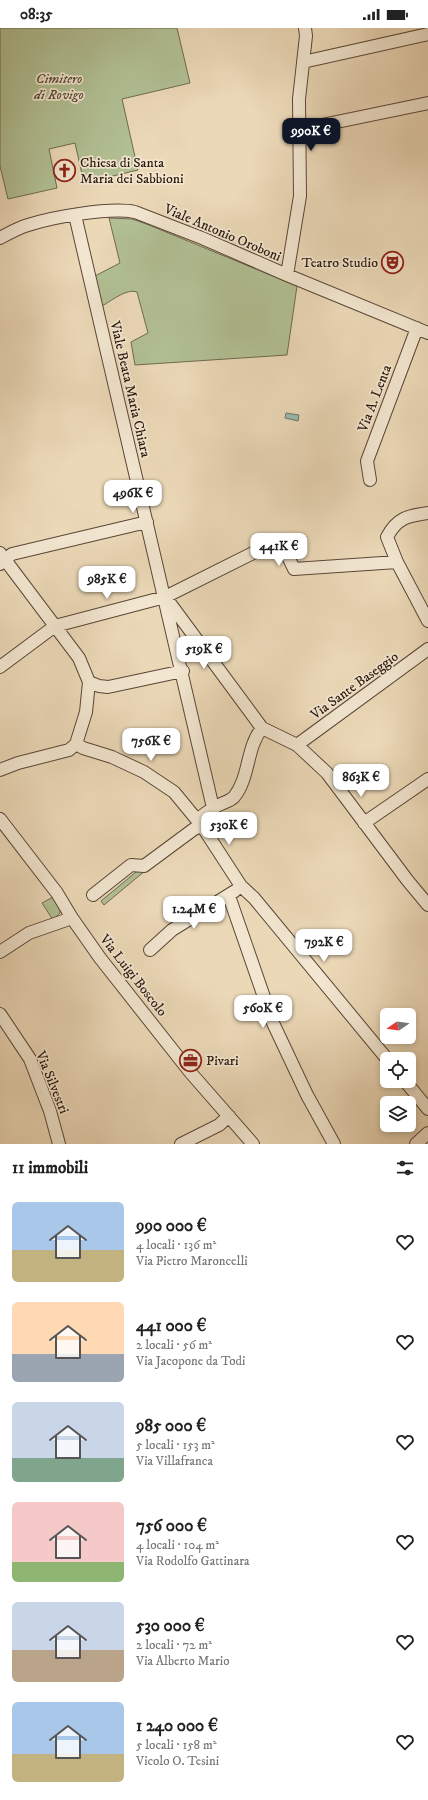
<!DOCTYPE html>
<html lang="it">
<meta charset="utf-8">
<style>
:root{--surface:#fff;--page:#f2f2f2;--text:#222;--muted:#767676;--accent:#111827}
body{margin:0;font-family:"IM FELL DW Pica",serif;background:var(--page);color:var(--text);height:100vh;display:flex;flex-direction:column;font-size:15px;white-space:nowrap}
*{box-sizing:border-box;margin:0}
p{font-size:13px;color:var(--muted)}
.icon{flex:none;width:22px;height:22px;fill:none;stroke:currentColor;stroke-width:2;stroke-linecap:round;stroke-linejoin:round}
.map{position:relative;height:1116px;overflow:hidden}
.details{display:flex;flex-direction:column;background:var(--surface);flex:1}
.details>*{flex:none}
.needle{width:26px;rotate:257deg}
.fabs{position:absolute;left:380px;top:980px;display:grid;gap:8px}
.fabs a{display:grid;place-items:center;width:36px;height:36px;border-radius:6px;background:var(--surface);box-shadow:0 2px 6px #0003;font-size:20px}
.price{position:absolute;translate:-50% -34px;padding:0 9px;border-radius:8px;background:#fff;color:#222;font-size:13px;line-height:26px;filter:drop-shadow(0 1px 2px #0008)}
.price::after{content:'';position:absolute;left:50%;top:24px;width:12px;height:9px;margin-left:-6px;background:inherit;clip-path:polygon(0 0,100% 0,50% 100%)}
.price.on{background:var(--accent);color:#fff}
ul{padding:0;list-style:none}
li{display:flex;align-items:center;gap:12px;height:100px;padding:0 12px}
li span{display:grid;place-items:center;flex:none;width:112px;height:80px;border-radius:6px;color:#555}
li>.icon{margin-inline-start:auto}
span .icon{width:48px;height:48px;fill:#fffc;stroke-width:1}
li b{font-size:17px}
h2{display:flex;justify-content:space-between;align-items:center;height:48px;padding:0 12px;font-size:17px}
.status{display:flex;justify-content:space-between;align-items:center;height:28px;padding:0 20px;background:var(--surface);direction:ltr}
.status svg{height:11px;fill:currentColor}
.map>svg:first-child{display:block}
</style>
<div class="status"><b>08:35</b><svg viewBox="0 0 49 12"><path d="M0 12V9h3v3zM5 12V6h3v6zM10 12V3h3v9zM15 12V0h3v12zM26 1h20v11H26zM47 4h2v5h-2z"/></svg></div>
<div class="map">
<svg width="428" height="1116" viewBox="0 0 428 1116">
<rect width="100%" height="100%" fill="#ebd8b7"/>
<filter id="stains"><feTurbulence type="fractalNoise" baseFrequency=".005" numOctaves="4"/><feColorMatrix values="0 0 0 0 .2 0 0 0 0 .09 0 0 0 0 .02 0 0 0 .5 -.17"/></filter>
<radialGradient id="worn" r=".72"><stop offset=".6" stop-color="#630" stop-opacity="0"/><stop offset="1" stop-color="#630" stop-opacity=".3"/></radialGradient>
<path fill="#b1c094" stroke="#6e6a50" d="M 0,0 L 177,0 L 190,55 L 122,71 L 138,142 L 84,155 L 75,115 L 49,121 L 57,160 L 8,171 L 0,138 Z
M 109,190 L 132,191 L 149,197 L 297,258 L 287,327 L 135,337 L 131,314 L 148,305 L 137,264 C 127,260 111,273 102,278 L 95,248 L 120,235 Z
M 193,807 L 140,847 L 104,877 L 101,873 L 136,844 L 144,842 Z
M 53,869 L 60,880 L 60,885 L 53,892 L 42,875 Z"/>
<path fill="#98baae" stroke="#6c786d" d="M 286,385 L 299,387 L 298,393 L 285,390 Z"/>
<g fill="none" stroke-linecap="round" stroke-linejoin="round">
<defs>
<path id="minor" d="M 303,34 L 428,6
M 298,102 L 428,75
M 75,187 L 213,780
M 0,210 C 9,205 18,200 28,197 C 53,189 109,179 135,184 L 202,210 L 287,247 L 428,305
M 287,247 L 300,168 L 299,71 L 306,8 L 305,0
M 370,452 L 367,433 L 417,300
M 428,485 C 407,488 397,490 387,509 L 397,534 L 428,593
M 0,525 L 79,630 L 89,654 L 86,684 L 76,716
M 0,536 L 12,526 L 147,494
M 169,574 L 262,700 L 297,717 L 327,745 L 408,853 L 428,877
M 0,639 L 55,598 L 165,569 L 267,518 L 278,516 L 283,518 L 294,541 L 397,534
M 89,654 L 99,658 L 108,659 L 183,643
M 76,716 L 83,720 L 112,729 L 144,744 L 174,764 L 202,798 L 241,858 L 254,870 L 387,1031
M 297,717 L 428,621
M 0,742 L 18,735 L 69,722 L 76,716
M 0,791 L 57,865 L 72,890 L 100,930 L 190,1044 L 253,1116
M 197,792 C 203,787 208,783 215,779 C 221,775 229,774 234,769 C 250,749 246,720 262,700
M 364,795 L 428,751
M 93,867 L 131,837 L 144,838 L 194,801 L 202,798
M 229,868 L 273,995 L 307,1067 L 334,1116
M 150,922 L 172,902 L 235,863
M 0,924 L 29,905 L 72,890
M 0,986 L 30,1031 L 50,1083 L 59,1116
M 405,1053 L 428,1081
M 181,1116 L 219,1097 L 229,1088
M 416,1116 L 428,1105"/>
</defs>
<use href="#minor" stroke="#5a4636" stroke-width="14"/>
<use href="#minor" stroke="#f2e6d0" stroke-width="12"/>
</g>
<defs>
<symbol id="church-ring" viewBox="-11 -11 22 22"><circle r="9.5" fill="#f2e6d0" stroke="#8f2418" stroke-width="1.5"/><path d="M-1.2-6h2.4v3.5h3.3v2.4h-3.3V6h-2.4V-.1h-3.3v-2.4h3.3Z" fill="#8f2418"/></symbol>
<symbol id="theatre-ring" viewBox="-11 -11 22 22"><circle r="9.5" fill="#f2e6d0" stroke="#8f2418" stroke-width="1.5"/><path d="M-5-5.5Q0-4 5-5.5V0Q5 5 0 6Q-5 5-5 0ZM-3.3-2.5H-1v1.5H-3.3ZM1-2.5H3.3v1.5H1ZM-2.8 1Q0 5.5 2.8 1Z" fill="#8f2418"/></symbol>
<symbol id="office-ring" viewBox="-11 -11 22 22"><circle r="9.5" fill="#f2e6d0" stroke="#8f2418" stroke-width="1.5"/><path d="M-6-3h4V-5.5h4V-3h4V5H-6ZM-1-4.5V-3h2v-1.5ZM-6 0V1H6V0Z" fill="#8f2418"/></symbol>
</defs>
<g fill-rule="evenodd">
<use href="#church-ring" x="52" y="130" width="25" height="25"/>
<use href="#theatre-ring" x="380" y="222" width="25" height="25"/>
<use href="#office-ring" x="178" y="1020" width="25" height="25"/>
</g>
<g text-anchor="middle" stroke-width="3.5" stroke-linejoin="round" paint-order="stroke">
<g font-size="14" font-style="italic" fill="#524834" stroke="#f2e6d0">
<text x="59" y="55">Cimitero<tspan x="59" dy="16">di Rovigo</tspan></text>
</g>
<g font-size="14" fill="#2a150b" stroke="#f2e6d0" text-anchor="start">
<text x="80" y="139">Chiesa di Santa<tspan x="80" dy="16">Maria dei Sabbioni</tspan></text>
<text x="378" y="239" text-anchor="end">Teatro Studio</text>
<text x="206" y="1037">Pivari</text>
</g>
<g font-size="14" fill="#2a150b" stroke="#f2e6d0">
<text transform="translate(223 204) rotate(23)" y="5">Viale Antonio Oroboni</text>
<text transform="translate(131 361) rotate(77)" y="5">Viale Beata Maria Chiara</text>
<text transform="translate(374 370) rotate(-69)" y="5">Via A. Lenta</text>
<text transform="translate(354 657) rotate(-36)" y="5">Via Sante Baseggio</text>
<text transform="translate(134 947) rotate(52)" y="5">Via Luigi Boscolo</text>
<text transform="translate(53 1054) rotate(68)" y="5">Via Silvestri</text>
</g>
</g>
<rect width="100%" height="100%" filter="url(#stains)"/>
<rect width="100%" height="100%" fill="url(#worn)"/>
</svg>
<div class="fabs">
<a><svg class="needle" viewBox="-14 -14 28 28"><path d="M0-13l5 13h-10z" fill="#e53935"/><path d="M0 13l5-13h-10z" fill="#767676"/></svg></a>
<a><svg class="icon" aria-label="locate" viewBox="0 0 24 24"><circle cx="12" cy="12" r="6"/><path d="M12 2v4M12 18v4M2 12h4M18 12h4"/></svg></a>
<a><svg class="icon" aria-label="layers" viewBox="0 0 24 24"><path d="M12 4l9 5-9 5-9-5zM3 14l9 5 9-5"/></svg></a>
</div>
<b class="price on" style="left:311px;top:124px">990K €</b>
<b class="price" style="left:133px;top:486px">496K €</b>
<b class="price" style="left:279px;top:539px">441K €</b>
<b class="price" style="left:107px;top:572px">985K €</b>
<b class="price" style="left:204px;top:642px">519K €</b>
<b class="price" style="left:151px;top:734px">756K €</b>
<b class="price" style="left:361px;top:770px">863K €</b>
<b class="price" style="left:229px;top:818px">530K €</b>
<b class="price" style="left:194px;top:902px">1.24M €</b>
<b class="price" style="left:324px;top:935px">792K €</b>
<b class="price" style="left:263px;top:1001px">560K €</b>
</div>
<section class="details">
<h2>11 immobili<svg class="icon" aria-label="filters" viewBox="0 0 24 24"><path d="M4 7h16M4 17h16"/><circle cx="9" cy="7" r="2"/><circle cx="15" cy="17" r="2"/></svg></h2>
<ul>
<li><span style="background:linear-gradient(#a9c7e8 60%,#c2b280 0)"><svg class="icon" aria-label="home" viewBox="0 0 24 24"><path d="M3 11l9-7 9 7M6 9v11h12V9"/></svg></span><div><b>990 000 €</b><p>4 locali · 136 m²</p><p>Via Pietro Maroncelli</p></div><svg class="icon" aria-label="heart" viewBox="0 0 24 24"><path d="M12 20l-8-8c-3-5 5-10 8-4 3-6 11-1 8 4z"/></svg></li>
<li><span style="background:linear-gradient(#ffd9b3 65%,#9aa5b1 0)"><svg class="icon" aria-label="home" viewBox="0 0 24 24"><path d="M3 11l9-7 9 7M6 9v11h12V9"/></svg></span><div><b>441 000 €</b><p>2 locali · 56 m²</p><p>Via Jacopone da Todi</p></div><svg class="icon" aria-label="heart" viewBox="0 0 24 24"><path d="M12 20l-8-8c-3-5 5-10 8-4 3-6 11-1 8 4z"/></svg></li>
<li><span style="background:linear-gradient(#c9d6e8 70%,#7fa58c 0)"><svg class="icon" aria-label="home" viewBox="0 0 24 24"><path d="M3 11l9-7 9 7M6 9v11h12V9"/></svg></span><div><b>985 000 €</b><p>5 locali · 153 m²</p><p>Via Villafranca</p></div><svg class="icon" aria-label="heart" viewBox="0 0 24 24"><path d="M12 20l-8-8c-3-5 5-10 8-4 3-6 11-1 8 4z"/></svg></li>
<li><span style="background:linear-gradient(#f6c9c9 75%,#8fb573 0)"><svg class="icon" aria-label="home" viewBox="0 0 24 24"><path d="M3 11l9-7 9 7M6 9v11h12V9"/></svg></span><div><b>756 000 €</b><p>4 locali · 104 m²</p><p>Via Rodolfo Gattinara</p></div><svg class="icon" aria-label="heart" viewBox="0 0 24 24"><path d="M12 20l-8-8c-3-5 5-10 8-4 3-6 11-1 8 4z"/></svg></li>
<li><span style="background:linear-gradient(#c9d6e8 60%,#b9a48a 0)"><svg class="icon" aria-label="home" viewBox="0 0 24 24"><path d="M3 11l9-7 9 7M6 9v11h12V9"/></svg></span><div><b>530 000 €</b><p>2 locali · 72 m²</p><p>Via Alberto Mario</p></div><svg class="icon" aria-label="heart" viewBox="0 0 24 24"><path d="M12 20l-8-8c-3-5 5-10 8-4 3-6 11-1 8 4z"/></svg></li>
<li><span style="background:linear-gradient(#a9c7e8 65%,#c2b280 0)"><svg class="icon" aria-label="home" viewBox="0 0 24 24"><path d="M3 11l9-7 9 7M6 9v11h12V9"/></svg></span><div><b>1 240 000 €</b><p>5 locali · 158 m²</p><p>Vicolo O. Tesini</p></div><svg class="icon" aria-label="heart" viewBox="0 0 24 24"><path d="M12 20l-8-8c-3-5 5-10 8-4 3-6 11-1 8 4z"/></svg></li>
</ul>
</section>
